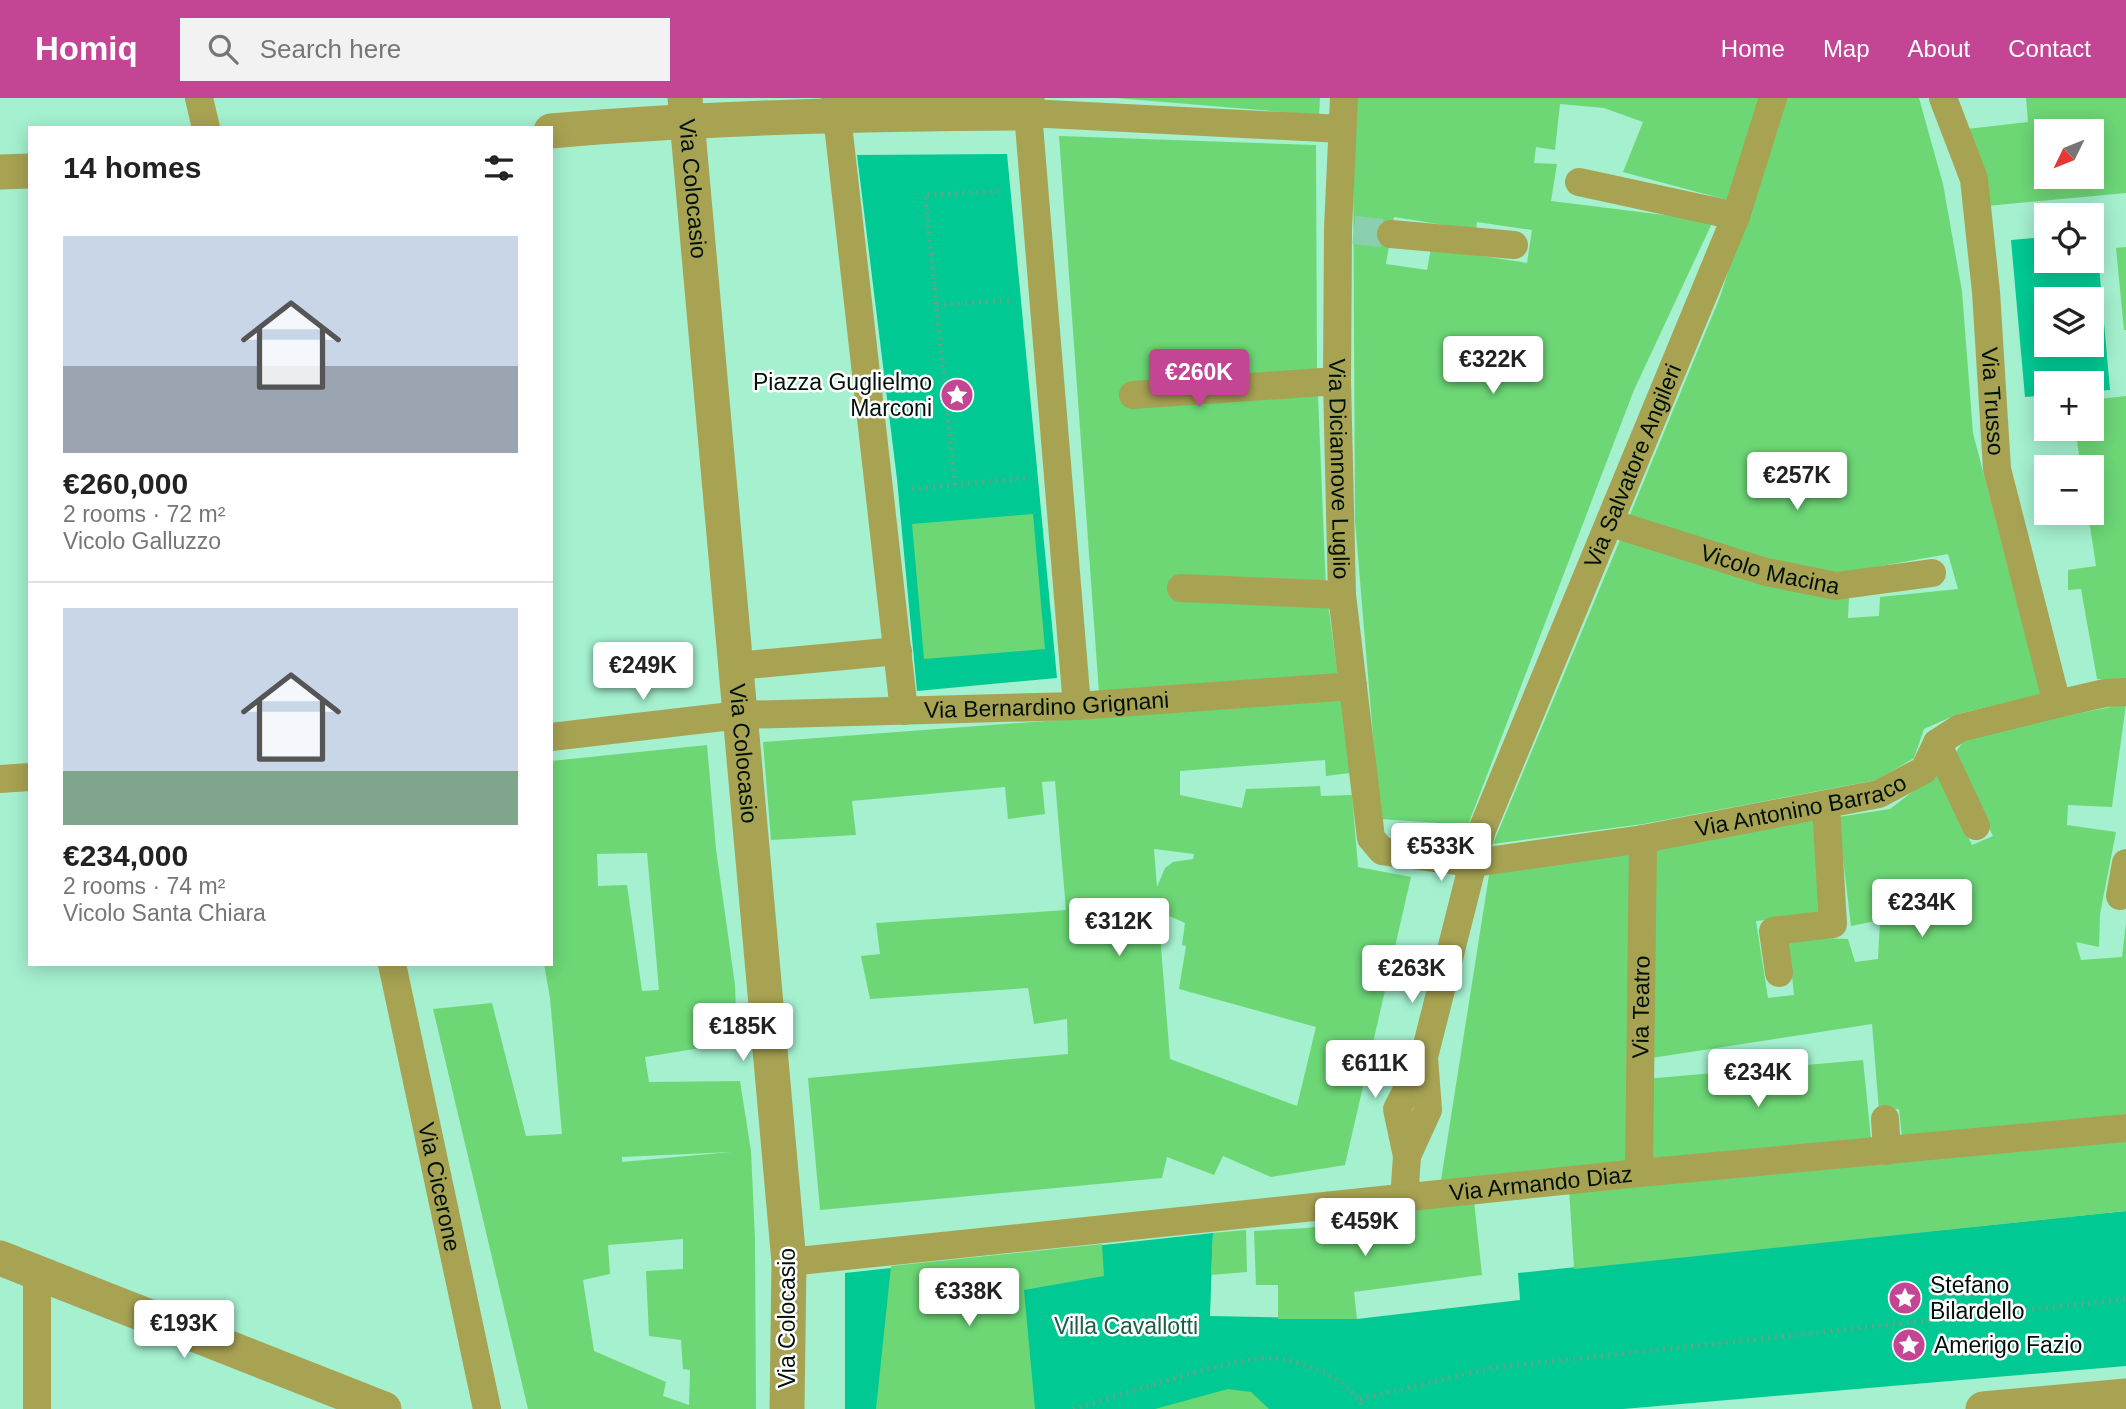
<!DOCTYPE html>
<meta charset="utf-8">
<style>
:root{--surface:#fff;--page:#f2f2f2;--text:#222;--muted:#767676;--line:#e0e0e0;--accent:#c34594}
body{margin:0;font-family:Helvetica,sans-serif;background:var(--page);color:var(--text);height:100vh;display:flex;flex-direction:column;font-size:26px;white-space:nowrap}
*{box-sizing:border-box;margin:0}
p{font-size:23px;color:var(--muted)}
.icon{flex:none;width:38px;height:38px;fill:none;stroke:currentColor;stroke-width:2;stroke-linecap:round;stroke-linejoin:round}
.map{position:relative;flex:1;overflow:hidden}
.side{position:absolute;left:28px;top:28px;width:525px;height:840px;display:flex;flex-direction:column;background:var(--surface);border-radius:0px;box-shadow:0 4px 18px #0003}
.side>*{flex:none}
.needle{width:46px;rotate:227deg}
.buttons{position:absolute;left:2034px;top:21px;display:grid;gap:14px}
.buttons a{display:grid;place-items:center;width:70px;height:70px;border-radius:0px;background:var(--surface);box-shadow:0 4px 18px #0003;font-size:35px}
.price{position:absolute;translate:-50% -60px;padding:0 16px;border-radius:7px;background:#fff;color:#222;font-size:23px;line-height:46px;filter:drop-shadow(0 2px 4px #0008)}
.price::after{content:'';position:absolute;left:50%;top:42px;width:21px;height:16px;margin-left:-10px;background:inherit;clip-path:polygon(0 0,100% 0,50% 100%)}
.price.current{background:var(--accent);color:#fff}
ul{padding:0;list-style:none}
li{display:grid;align-content:center;gap:14px;height:371px;padding:0 35px}
li+li{border-top:2px solid var(--line)}
li span{display:grid;place-items:center;height:217px;border-radius:0px;color:#555}
li>.icon{margin-inline-start:auto}
span .icon{width:126px;height:126px;fill:#fffc;stroke-width:1}
li b{font-size:30px}
h2{display:flex;justify-content:space-between;align-items:center;height:84px;padding:0 35px;font-size:30px}
header{display:flex;align-items:center;gap:42px;box-sizing:border-box;height:98px;padding:0 35px;background:var(--accent);color:#fff}
header strong{font-size:33px}
nav{display:flex;gap:38px;margin-inline-start:auto;font-size:24px}
.search{width:490px;height:63px;background:var(--page);display:flex;align-items:center;gap:18px;box-sizing:border-box;padding:0 24px;border-radius:0px;color:var(--muted);font-size:26px}
.map>svg:first-child{display:block}
</style>
<header>
<strong>Homiq</strong>
<div class="search"><svg class="icon" aria-label="search" viewBox="0 0 24 24"><circle cx="10" cy="10" r="6"/><path d="M15 15l6 6"/></svg>Search here</div>
<nav><a>Home</a><a>Map</a><a>About</a><a>Contact</a></nav>
</header>
<div class="map">
<svg width="2126" height="1311" viewBox="0 0 2126 1311">
<rect width="100%" height="100%" fill="#a4f0cf"/>
<path fill="#00c993" fill-rule="evenodd" d="M 1007,56 L 1057,580 L 917,593 L 897,381 L 857,57 Z
M 2096,134 L 2110,292 L 2091,293 L 2091,285 L 2046,285 L 2046,297 L 2025,299 L 2011,142 L 2046,139 L 2046,163 L 2091,163 L 2091,135 ZM 2046,201 L 2091,201 L 2091,247 L 2046,247 Z
M 2126,1113 L 2126,1268 L 1623,1311 L 845,1311 L 845,1175 L 1213,1135 L 1210,1218 L 1357,1221 L 1520,1202 L 1518,1175 Z"/>
<path fill="#6dd776" fill-rule="evenodd" d="M 1116,0 L 1320,0 L 1319,17 Z
M 1356,0 L 1760,0 L 1727,102 L 1623,74 L 1643,24 L 1604,10 L 1560,6 L 1555,52 L 1536,49 L 1534,65 L 1557,66 L 1551,103 L 1713,123 L 1634,292 L 1468,727 L 1380,721 L 1355,423 L 1353,43 ZM 1394,119 L 1476,132 L 1477,124 L 1532,132 L 1527,165 L 1431,150 L 1427,172 L 1386,166 Z
M 1783,0 L 1919,0 L 1943,86 L 1962,193 L 1973,335 L 2041,596 L 1958,616 L 1924,631 L 1914,660 L 1877,682 L 1643,726 L 1493,746 L 1620,442 L 1849,499 L 1848,520 L 1879,518 L 1880,499 L 1958,491 L 1948,456 L 1836,476 L 1764,461 L 1629,419 L 1720,199 Z
M 2026,0 L 2126,0 L 2126,95 L 1987,108 L 1967,31 L 2028,24 ZM 2046,33 L 2091,33 L 2091,79 L 2046,79 Z
M 1059,38 L 1316,47 L 1317,273 L 1326,491 L 1338,579 L 1099,595 Z
M 2126,149 L 2126,232 L 2124,232 L 2116,150 Z
M 2126,298 L 2126,581 L 2097,581 L 2081,491 L 2068,492 L 2068,472 L 2096,468 L 2088,415 L 2091,415 L 2091,369 L 2081,369 L 2075,331 L 2091,331 L 2091,302 Z
M 1033,416 L 1045,551 L 924,561 L 912,426 Z
M 1343,601 L 1350,675 L 1326,678 L 1325,662 L 1180,673 L 1180,697 L 1242,710 L 1246,691 L 1320,688 L 1321,698 L 1352,697 L 1358,769 L 1411,779 L 1345,1067 L 1271,1079 L 1223,1058 L 1214,1077 L 1167,1059 L 1162,1080 L 820,1112 L 808,980 L 1068,956 L 1067,921 L 1034,926 L 1028,890 L 870,901 L 861,858 L 880,856 L 876,825 L 1066,812 L 1055,683 L 1042,684 L 1045,716 L 1008,721 L 1005,689 L 852,703 L 856,737 L 771,742 L 763,644 ZM 1154,751 L 1194,756 L 1193,761 L 1173,764 L 1165,770 L 1157,789 ZM 1157,799 L 1167,817 L 1185,825 L 1182,847 L 1186,848 L 1179,891 L 1316,929 L 1297,1008 L 1170,961 Z
M 2126,606 L 2112,709 L 2068,707 L 2067,727 L 2116,734 L 2100,816 L 2099,849 L 2076,844 L 2081,862 L 2122,859 L 2126,825 L 2126,1016 L 1902,1040 L 1899,1011 L 1879,1013 L 1872,926 L 1645,961 L 1649,747 L 1815,721 L 1820,816 L 1756,823 L 1768,900 L 1794,897 L 1788,839 L 1848,841 L 1855,864 L 1878,861 L 1880,822 L 1851,828 L 1838,719 L 1890,711 L 1937,675 L 1972,747 L 1993,738 L 1953,658 L 1963,644 L 1999,631 Z
M 707,647 L 716,751 L 735,887 L 737,944 L 645,959 L 649,984 L 740,983 L 751,1053 L 755,1141 L 756,1311 L 528,1311 L 433,911 L 492,905 L 526,1038 L 562,1036 L 550,900 L 544,866 L 551,866 L 551,663 ZM 647,755 L 659,892 L 642,893 L 627,787 L 598,788 L 597,756 ZM 731,1054 L 622,1064 L 622,1059 ZM 683,1141 L 683,1171 L 646,1173 L 649,1238 L 681,1242 L 683,1271 L 690,1272 L 689,1307 L 663,1298 L 666,1284 L 594,1253 L 583,1182 L 610,1176 L 608,1147 Z
M 1634,749 L 1631,1065 L 1441,1082 L 1490,771 Z
M 1863,962 L 1871,1041 L 1652,1060 L 1645,981 Z
M 2126,1042 L 2126,1113 L 1574,1171 L 1569,1090 Z
M 1474,1103 L 1482,1177 L 1354,1194 L 1357,1221 L 1278,1221 L 1278,1187 L 1256,1187 L 1254,1133 L 1308,1130 Z
M 1246,1132 L 1247,1174 L 1211,1177 L 1213,1135 Z
M 1102,1146 L 1104,1178 L 1024,1192 L 1035,1311 L 876,1311 L 891,1168 Z
M 1228,1291 L 1251,1294 L 1269,1311 L 1155,1311 Z"/>
<g fill="none" stroke-linecap="round" stroke-linejoin="round">
<path stroke="#8bcfb1" stroke-width="28" stroke-dasharray="28 14" stroke-linecap="butt" d="M 1354,132 L 1391,136"/>
<path stroke="#6ba28a" stroke-width="4.5" stroke-dasharray="2 5" stroke-linecap="butt" d="M 937,207 L 1013,202
M 955,387 L 925,97 L 1003,93
M 912,391 L 1025,380
M 1360,1301 L 1491,1270 L 2126,1201
M 1073,1311 C 1130,1295 1196,1271 1253,1261 C 1287,1255 1351,1277 1363,1311"/>
<g stroke="#a8a253" stroke-width="28">
<path d="M 199,0 L 206,30"/>
<path d="M 835,0 L 904,613"/>
<path id="s1" d="M 1344,0 L 1338,131 L 1337,283 L 1342,497 L 1371,740 L 1382,753 L 1473,765 L 1482,732 L 1736,118 L 1773,0"/>
<path id="s2" d="M 1943,0 L 1974,81 L 1986,194 L 1997,371 L 2057,606"/>
<path d="M 1579,84 L 1736,118"/>
<path d="M 1391,136 L 1514,147"/>
<path d="M 1133,297 L 1337,283"/>
<path id="s3" d="M 1611,425 L 1766,474 L 1836,488 L 1932,475"/>
<path d="M 1181,490 L 1342,497"/>
<path d="M 736,568 L 898,553"/>
<path d="M 1077,608 L 1028,15 L 1342,31"/>
<path id="s4" d="M 551,639 L 740,617 L 1077,608 L 1353,588"/>
<path d="M 1937,645 L 1976,728"/>
<path d="M 0,681 L 30,679"/>
<path d="M 2120,798 L 2126,765"/>
<path id="s5" d="M 392,866 L 487,1311"/>
<path d="M 1779,875 L 1773,833 L 1833,826 L 1826,708"/>
<path d="M 1885,1021 L 1887,1053"/>
<path d="M 1407,1058 L 1397,1011 L 1424,959"/>
<path id="s6" d="M 1639,1075 L 1643,741"/>
<path id="s7" d="M 1404,1102 L 1407,1058 L 1428,1012 L 1424,959 L 1473,765 L 1643,741 L 1879,696 L 1924,672 L 1937,645 L 1960,630 L 2057,606 L 2105,595 L 2126,594"/>
<path id="s8" d="M 789,1164 L 1639,1075 L 2126,1030"/>
<path d="M 37,1174 L 37,1311"/>
</g>
<g stroke="#a8a253" stroke-width="35">
<path id="s9" d="M 685,0 L 789,1164 L 787,1311"/>
<path d="M 551,33 C 710,19 868,16 1028,15 L 1027,0"/>
<path d="M 0,74 L 30,73"/>
<path d="M 0,1160 L 384,1311"/>
<path d="M 1983,1311 L 2126,1298"/>
</g>
</g>
<defs>
<symbol id="sight-disc" viewBox="-11 -11 22 22"><circle r="9.5" fill="#c34594" stroke="#fefefe"/><path d="M0-6L1.8-2.2L6-1.7L2.9 1.2L3.7 5.4L0 3.3L-3.7 5.4L-2.9 1.2L-6-1.7L-1.8-2.2Z" fill="#fff"/></symbol>
</defs>
<g fill-rule="evenodd">
<use href="#sight-disc" x="938" y="278" width="38" height="38"/>
<use href="#sight-disc" x="1886" y="1181" width="38" height="38"/>
<use href="#sight-disc" x="1890" y="1228" width="38" height="38"/>
</g>
<g text-anchor="middle" stroke-width="5" stroke-linejoin="round" paint-order="stroke">
<g font-size="23" fill="#001109" stroke="#fefefe">
<text dy="8" stroke="none"><textPath href="#s9" startOffset="91">Via Colocasio</textPath></text>
<text dy="8" stroke="none"><textPath href="#s2" startOffset="310">Via Trusso</textPath></text>
<text dy="8" stroke="none"><textPath href="#s1" startOffset="1279">Via Salvatore Angileri</textPath></text>
<text dy="8" stroke="none"><textPath href="#s1" startOffset="371">Via Diciannove Luglio</textPath></text>
<text dy="8" stroke="none"><textPath href="#s3" startOffset="166">Vicolo Macina</textPath></text>
<text dy="8" stroke="none"><textPath href="#s4" startOffset="497">Via Bernardino Grignani</textPath></text>
<text dy="8" stroke="none"><textPath href="#s9" startOffset="658">Via Colocasio</textPath></text>
<text dy="8" stroke="none"><textPath href="#s7" startOffset="681">Via Antonino Barraco</textPath></text>
<text dy="8" stroke="none"><textPath href="#s6" startOffset="166">Via Teatro</textPath></text>
<text dy="8" stroke="none"><textPath href="#s8" startOffset="756">Via Armando Diaz</textPath></text>
<text dy="8" stroke="none"><textPath href="#s5" startOffset="228">Via Cicerone</textPath></text>
<text transform="translate(787 1220) rotate(-90)" y="8">Via Colocasio</text>
</g>
<g font-size="23" fill="#001109" stroke="#fefefe" text-anchor="start">
<text x="932" y="292" text-anchor="end">Piazza Guglielmo<tspan x="932" dy="26">Marconi</tspan></text>
<text x="1930" y="1195">Stefano<tspan x="1930" dy="26">Bilardello</tspan></text>
<text x="1934" y="1255">Amerigo Fazio</text>
</g>
<g font-size="23" fill="#1b5f47" stroke="#fefefe">
<text x="1126" y="1236">Villa Cavallotti</text>
</g>
</g>
</svg>
<div class="buttons">
<a><svg class="needle" viewBox="-14 -14 28 28"><path d="M0-13l5 13h-10z" fill="#e53935"/><path d="M0 13l5-13h-10z" fill="#767676"/></svg></a>
<a><svg class="icon" aria-label="locate" viewBox="0 0 24 24"><circle cx="12" cy="12" r="6"/><path d="M12 2v4M12 18v4M2 12h4M18 12h4"/></svg></a>
<a><svg class="icon" aria-label="layers" viewBox="0 0 24 24"><path d="M12 4l9 5-9 5-9-5zM3 14l9 5 9-5"/></svg></a>
<a>+</a>
<a>−</a>
</div>
<b class="price" style="left:1493px;top:298px">€322K</b>
<b class="price current" style="left:1199px;top:311px">€260K</b>
<b class="price" style="left:1797px;top:414px">€257K</b>
<b class="price" style="left:643px;top:604px">€249K</b>
<b class="price" style="left:1441px;top:785px">€533K</b>
<b class="price" style="left:1922px;top:841px">€234K</b>
<b class="price" style="left:1119px;top:860px">€312K</b>
<b class="price" style="left:1412px;top:907px">€263K</b>
<b class="price" style="left:743px;top:965px">€185K</b>
<b class="price" style="left:1375px;top:1002px">€611K</b>
<b class="price" style="left:1758px;top:1011px">€234K</b>
<b class="price" style="left:1365px;top:1160px">€459K</b>
<b class="price" style="left:969px;top:1230px">€338K</b>
<b class="price" style="left:184px;top:1262px">€193K</b>
<section class="side">
<h2>14 homes<svg class="icon" aria-label="filters" viewBox="0 0 24 24"><path d="M4 7h16M4 17h16"/><circle cx="9" cy="7" r="2"/><circle cx="15" cy="17" r="2"/></svg></h2>
<ul>
<li><span style="background:linear-gradient(#c9d6e8 60%,#9aa5b1 0)"><svg class="icon" aria-label="home" viewBox="0 0 24 24"><path d="M3 11l9-7 9 7M6 9v11h12V9"/></svg></span><div><b>€260,000</b><p>2 rooms · 72 m²</p><p>Vicolo Galluzzo</p></div></li>
<li><span style="background:linear-gradient(#c9d6e8 75%,#7fa58c 0)"><svg class="icon" aria-label="home" viewBox="0 0 24 24"><path d="M3 11l9-7 9 7M6 9v11h12V9"/></svg></span><div><b>€234,000</b><p>2 rooms · 74 m²</p><p>Vicolo Santa Chiara</p></div></li>
</ul>
</section>
</div>
